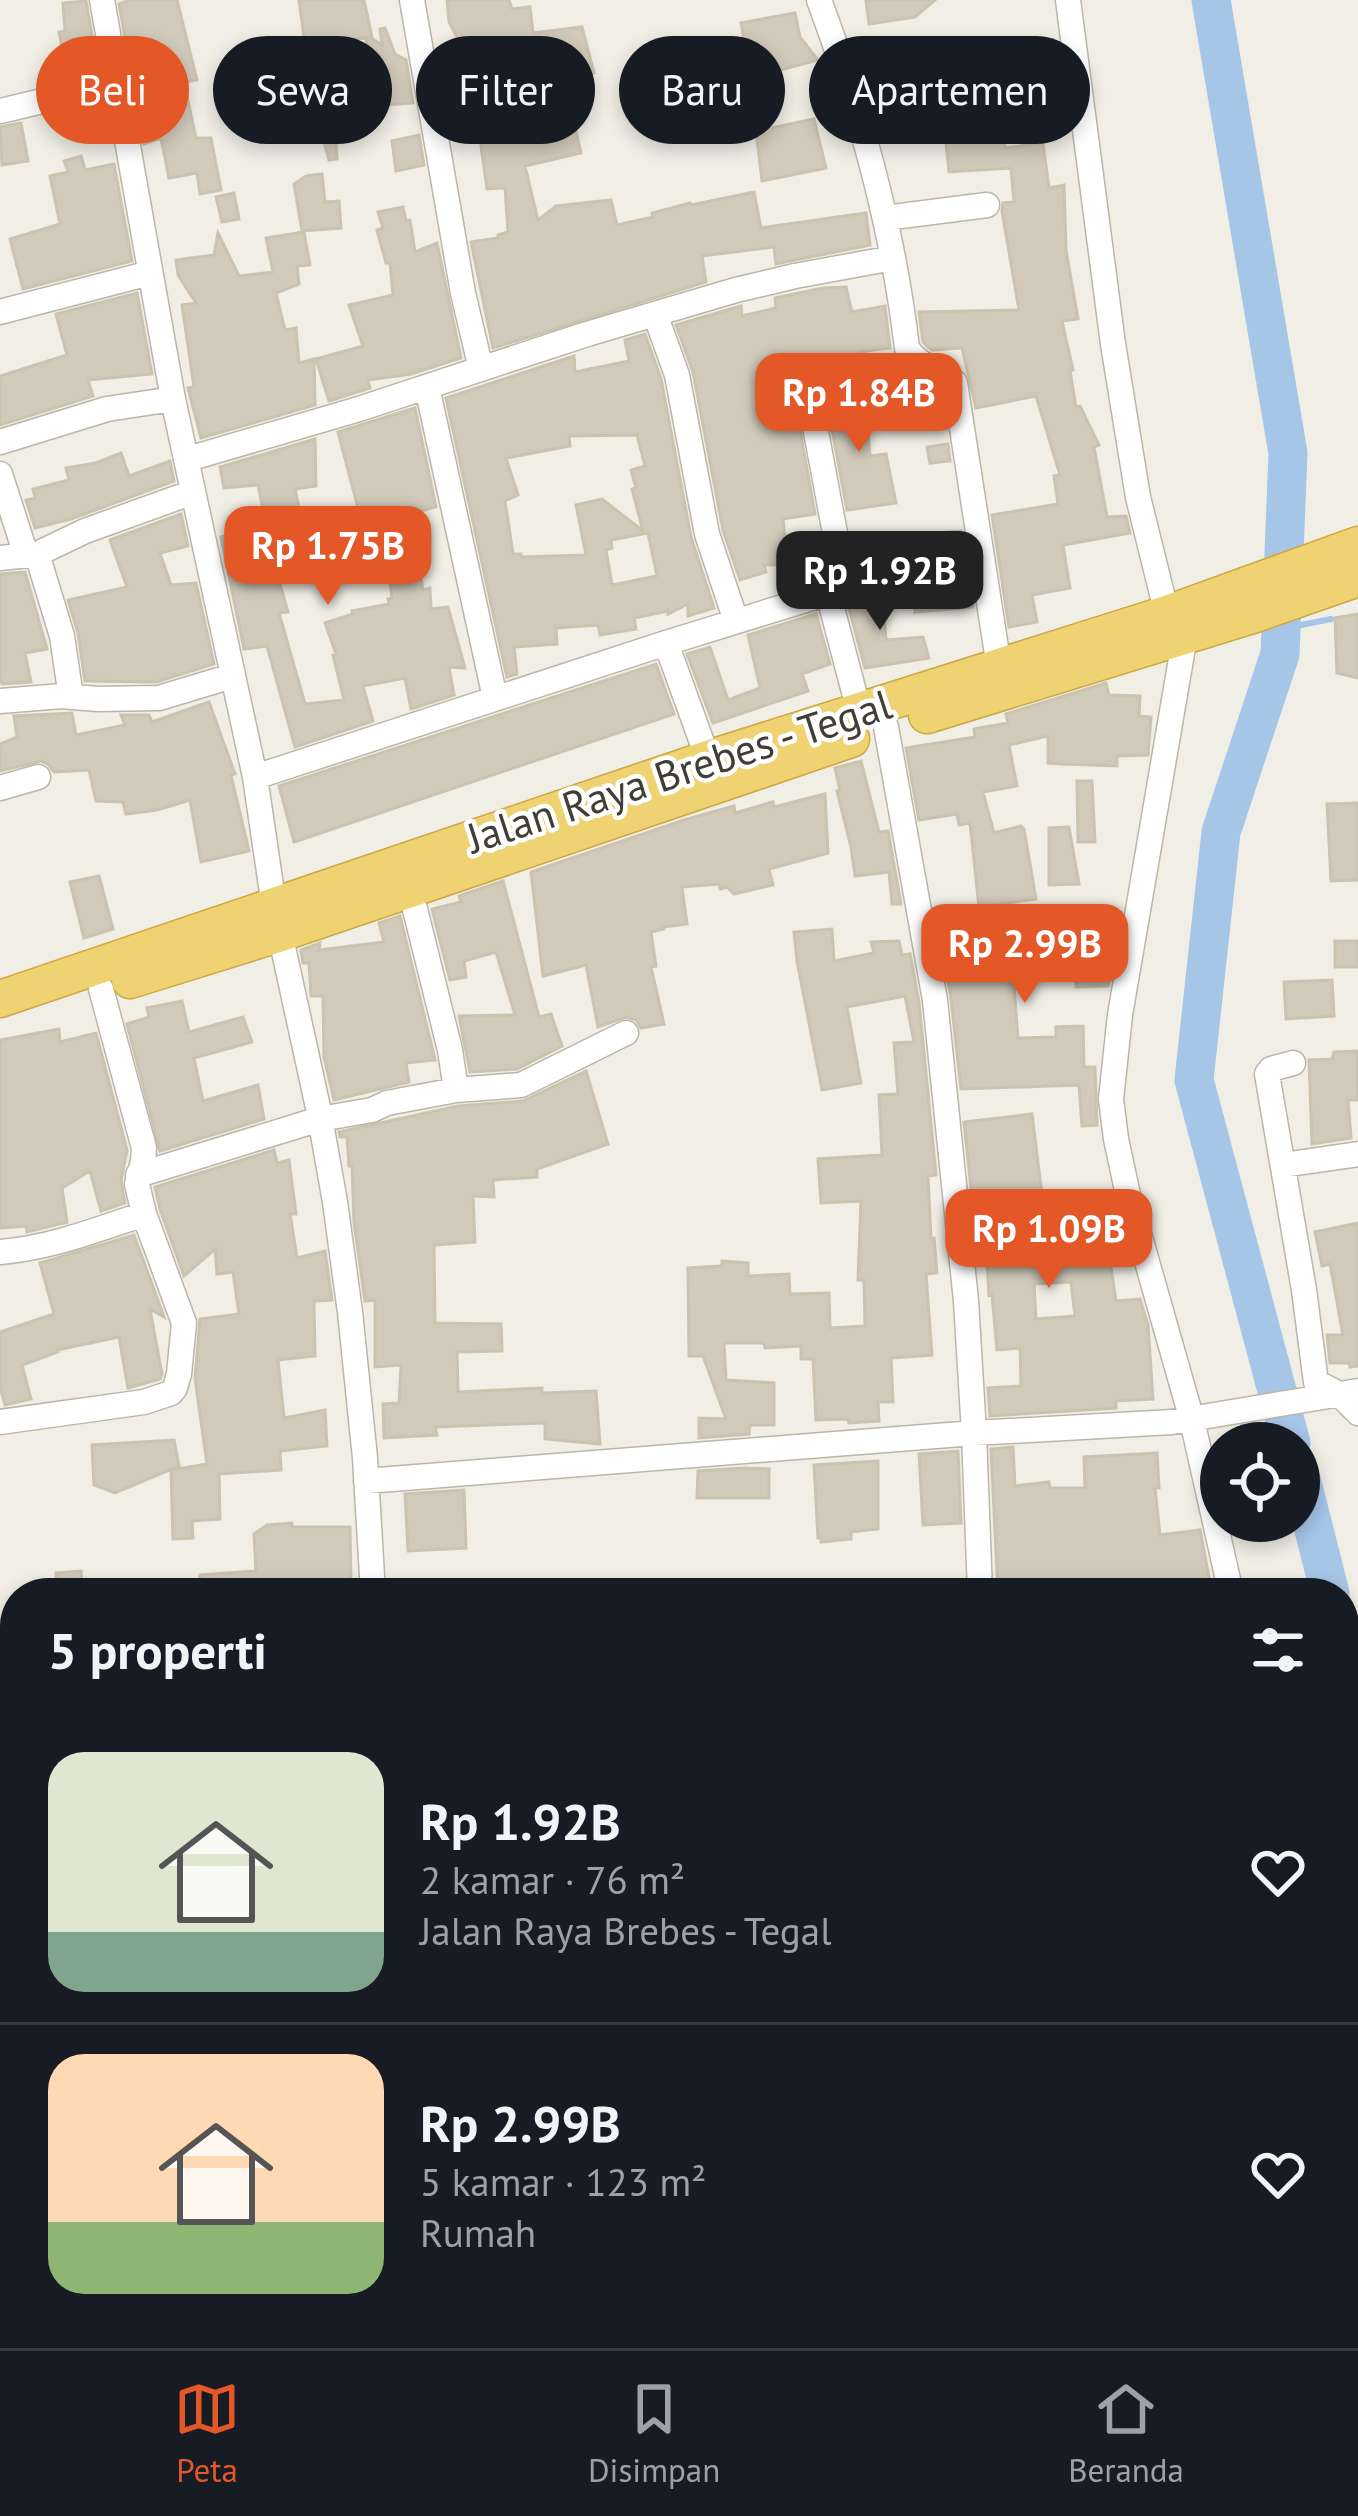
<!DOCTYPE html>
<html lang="id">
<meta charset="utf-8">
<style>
:root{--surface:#171b24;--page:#242831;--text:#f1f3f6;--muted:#9ea1a6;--line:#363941;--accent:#e45828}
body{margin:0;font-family:"PT Sans",sans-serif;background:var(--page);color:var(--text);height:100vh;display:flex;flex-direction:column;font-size:45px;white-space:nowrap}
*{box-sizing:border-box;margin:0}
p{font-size:39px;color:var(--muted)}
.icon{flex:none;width:66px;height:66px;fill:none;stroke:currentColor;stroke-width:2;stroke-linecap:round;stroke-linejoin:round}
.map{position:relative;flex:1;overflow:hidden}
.drawer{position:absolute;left:0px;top:1578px;width:1359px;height:771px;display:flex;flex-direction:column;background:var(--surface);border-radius:48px 48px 0 0;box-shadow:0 6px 18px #0003}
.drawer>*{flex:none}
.banner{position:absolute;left:36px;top:36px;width:1287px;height:108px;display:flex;gap:24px}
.controls{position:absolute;left:1200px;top:1422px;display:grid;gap:24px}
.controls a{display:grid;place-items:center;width:120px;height:120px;border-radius:50%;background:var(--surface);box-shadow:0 6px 18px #0003;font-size:60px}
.price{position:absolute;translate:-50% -102px;padding:0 27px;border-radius:24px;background:var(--accent);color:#fff;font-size:39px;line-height:78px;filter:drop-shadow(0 3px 6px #0008)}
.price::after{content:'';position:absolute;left:50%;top:72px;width:36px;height:27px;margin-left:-18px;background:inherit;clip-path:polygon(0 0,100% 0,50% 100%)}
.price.active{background:#222;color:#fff}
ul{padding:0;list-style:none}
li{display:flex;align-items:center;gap:36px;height:300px;padding:0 48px}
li+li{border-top:3px solid var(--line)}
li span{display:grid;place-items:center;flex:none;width:336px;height:240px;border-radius:36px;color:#555}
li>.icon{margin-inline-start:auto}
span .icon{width:144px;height:144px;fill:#fffc;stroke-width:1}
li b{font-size:51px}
h2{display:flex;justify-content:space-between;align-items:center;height:144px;padding:0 48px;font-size:51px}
.pill{padding:0 42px;border-radius:54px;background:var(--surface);box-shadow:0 6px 18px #0003;font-size:42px;line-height:108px}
.pill.active{background:var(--accent);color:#fff}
.dock{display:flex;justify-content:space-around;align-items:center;height:168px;border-top:3px solid var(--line);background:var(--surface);font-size:33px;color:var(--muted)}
.dock a{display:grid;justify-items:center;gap:6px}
.dock .active{color:var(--accent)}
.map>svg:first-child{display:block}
</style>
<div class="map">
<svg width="1358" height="2348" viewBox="0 0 1358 2348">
<rect width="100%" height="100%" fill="#f0eee5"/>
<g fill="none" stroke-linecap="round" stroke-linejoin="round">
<path stroke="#a6c6e8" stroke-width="6" d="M 1281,629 L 1331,619"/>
<path stroke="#a6c6e8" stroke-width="39" d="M 1211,0 L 1288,453 L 1280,654 L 1221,832 L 1194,1080 L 1291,1443
M 1299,1471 L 1330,1593
M 1344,1655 L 1358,1719"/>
</g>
<path fill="#d1cabb" stroke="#cbc3af" stroke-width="3" fill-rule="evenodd" d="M 130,0 L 177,0 L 197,80 L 184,82 L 196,138 L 211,138 L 221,190 L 200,194 L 197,173 L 169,178 L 161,138 L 144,144 L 119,4 Z
M 299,0 L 364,0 L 372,37 L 370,37 L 382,45 L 380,29 L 385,28 L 395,54 L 406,60 L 413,103 L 388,105 L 384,66 L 369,68 L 366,38 L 305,44 Z
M 447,0 L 509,0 L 512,9 L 530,7 L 533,33 L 582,27 L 594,73 L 564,77 L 581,153 L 525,166 L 538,220 L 556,206 L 611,200 L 617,225 L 653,217 L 652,213 L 690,203 L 691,205 L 754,192 L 761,228 L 866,213 L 870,245 L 776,264 L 774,247 L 702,256 L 706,282 L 493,348 L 471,242 L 498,238 L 498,235 L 508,232 L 505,188 L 487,189 L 478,124 L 487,118 L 526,109 L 523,91 L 466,95 L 458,53 L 459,41 L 449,22 Z
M 866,0 L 935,0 L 915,17 L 869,24 Z
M 86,1 L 98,71 L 79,75 L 76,50 L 63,52 L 59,32 L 65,31 L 63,3 Z
M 795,13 L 800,37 L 818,60 L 762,75 L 754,49 L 746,50 L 741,23 Z
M 332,83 L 337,159 L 329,160 L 310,90 Z
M 104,103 L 106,116 L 73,120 L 72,111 Z
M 1000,112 L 1005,148 L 1043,143 L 1049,188 L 1064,185 L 1066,250 L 1078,319 L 1062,321 L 1073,370 L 1070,371 L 1076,407 L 1080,406 L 1099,445 L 1094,447 L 1107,517 L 1126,516 L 1130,533 L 1063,545 L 1070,588 L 1032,595 L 1037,622 L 1009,627 L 992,515 L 1058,504 L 1054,476 L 1060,475 L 1036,396 L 976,408 L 962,348 L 932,350 L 928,347 L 923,342 L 919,312 L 1019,310 L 1002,211 L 1003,203 L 1014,202 L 1011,168 L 949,172 L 944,123 L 982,116 L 981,113 Z
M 814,119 L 826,168 L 762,181 L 756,131 Z
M 21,123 L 28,161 L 2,165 L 0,127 Z
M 419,135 L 424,165 L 396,171 L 392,141 Z
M 81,156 L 85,170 L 114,164 L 132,261 L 23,289 L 10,239 L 60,224 L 50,176 L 68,172 L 64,161 Z
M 322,174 L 325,202 L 339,201 L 341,228 L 302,231 L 294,184 L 306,176 Z
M 234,193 L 239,219 L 222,222 L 216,197 Z
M 403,207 L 406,221 L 410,220 L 415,252 L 437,243 L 461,358 L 411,374 L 368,380 L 370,388 L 329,401 L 316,359 L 363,346 L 349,305 L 393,295 L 390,263 L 386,263 L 377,230 L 383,228 L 378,212 Z
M 304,232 L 310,265 L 297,266 L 299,284 L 276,293 L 285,330 L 296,328 L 299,363 L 314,359 L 315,405 L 201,438 L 188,388 L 194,387 L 182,305 L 196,303 L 178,275 L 176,260 L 214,255 L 218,233 L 239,276 L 273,272 L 266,238 Z
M 846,287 L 852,312 L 885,306 L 890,348 L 860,352 L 861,363 L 804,373 L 797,377 L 792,385 L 815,514 L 783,519 L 786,545 L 820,542 L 823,564 L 764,565 L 766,572 L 740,580 L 723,530 L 693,372 L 676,325 L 741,306 L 742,316 L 776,308 L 775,298 L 823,288 Z
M 137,293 L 152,374 L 88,380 L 93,396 L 0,425 L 0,376 L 67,355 L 56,314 Z
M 645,334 L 661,379 L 691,537 L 714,608 L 688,616 L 688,604 L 668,614 L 668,611 L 634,618 L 636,629 L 600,635 L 598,625 L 556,628 L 557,644 L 514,647 L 517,674 L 507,677 L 446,398 L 574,356 L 575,372 L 629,361 L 625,340 ZM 637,435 L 645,466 L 631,470 L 636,488 L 632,489 L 643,531 L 602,499 L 576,505 L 586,555 L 521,557 L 521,554 L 513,554 L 505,501 L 518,495 L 506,458 L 570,446 L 569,436 ZM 648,533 L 657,576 L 612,585 L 606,550 L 612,548 L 611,540 Z
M 874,394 L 878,412 L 866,414 L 870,456 L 886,454 L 896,503 L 847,510 L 827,402 Z
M 940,394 L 943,416 L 910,418 L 909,395 Z
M 415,408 L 436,507 L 421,511 L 430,541 L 376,557 L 370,525 L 363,527 L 338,432 Z
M 315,439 L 316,486 L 295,489 L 309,555 L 335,553 L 336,568 L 293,581 L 279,581 L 288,612 L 279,613 L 305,704 L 344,700 L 333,655 L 336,654 L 325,623 L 353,614 L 352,611 L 389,604 L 388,599 L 392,598 L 390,582 L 421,578 L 423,590 L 430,588 L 431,609 L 448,607 L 465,668 L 449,667 L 454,695 L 411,709 L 405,678 L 363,686 L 373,721 L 295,747 L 267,646 L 244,649 L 221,537 L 266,524 L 258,485 L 224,488 L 220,467 Z
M 948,444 L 950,461 L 930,463 L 927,447 Z
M 121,453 L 129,476 L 170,461 L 174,481 L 71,519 L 35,528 L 26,500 L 35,498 L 33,489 L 69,480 L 66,468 L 96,463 Z
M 181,514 L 188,546 L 160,553 L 171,585 L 196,583 L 214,664 L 156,682 L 85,681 L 78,633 L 68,600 L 127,587 L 110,540 Z
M 961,531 L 973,607 L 915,612 L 912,566 L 922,562 L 911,563 L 909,535 Z
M 25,572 L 47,649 L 25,653 L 31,682 L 2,684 L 0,678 L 0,574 Z
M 882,591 L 886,640 L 923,637 L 929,658 L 865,668 L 846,597 L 849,593 Z
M 816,614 L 830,664 L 802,674 L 808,691 L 713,723 L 687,654 L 710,647 L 728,700 L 760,688 L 748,635 Z
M 1358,614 L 1358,678 L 1337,673 L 1335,618 Z
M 656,664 L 674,714 L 294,842 L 279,786 Z
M 1106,683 L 1109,695 L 1140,696 L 1139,716 L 1151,717 L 1148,755 L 1117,756 L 1117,766 L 1063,764 L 1048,763 L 1048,736 L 1009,745 L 1017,786 L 983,792 L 994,833 L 1021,826 L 1024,829 L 1036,899 L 979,907 L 970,823 L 959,825 L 957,814 L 919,820 L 906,748 L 975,737 L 974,729 L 1008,723 L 1006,714 Z
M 209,702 L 235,774 L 231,775 L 249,851 L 201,862 L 190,800 L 157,810 L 126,814 L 123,802 L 96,801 L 89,770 L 54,772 L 48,764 L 41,761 L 0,771 L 0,744 L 17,737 L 14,716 L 72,713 L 76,735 L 125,725 L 121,715 L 149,715 L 152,722 Z
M 861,761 L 879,832 L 888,831 L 901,904 L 892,904 L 889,872 L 855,876 L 851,847 L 837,791 L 840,791 L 835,768 Z
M 1077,781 L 1092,781 L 1095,842 L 1078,842 Z
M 825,794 L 828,853 L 769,869 L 773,885 L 734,894 L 727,887 L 720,889 L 719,884 L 682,887 L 687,924 L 663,927 L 664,929 L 651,932 L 656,966 L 651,967 L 664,1024 L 641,1028 L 636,1020 L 626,1017 L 598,1027 L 586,965 L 543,976 L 531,872 L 684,820 L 734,806 L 735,813 L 773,802 L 774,807 Z
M 1358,803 L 1358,880 L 1331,881 L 1327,804 Z
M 1069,827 L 1079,884 L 1049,885 L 1049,828 Z
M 99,876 L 113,929 L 84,938 L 70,882 Z
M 503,881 L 539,1017 L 551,1014 L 562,1046 L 517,1069 L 470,1072 L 459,1016 L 515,1015 L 496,952 L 464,961 L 466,977 L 450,980 L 432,909 L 461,902 L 459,896 Z
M 1121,912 L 1117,937 L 1110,937 L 1111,968 L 1108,986 L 1076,987 L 1075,959 L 1012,960 L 1018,1038 L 1056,1037 L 1056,1027 L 1083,1026 L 1084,1067 L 1095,1067 L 1097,1125 L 1082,1126 L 1079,1085 L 961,1089 L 951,998 L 941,939 L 1035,936 L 1034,919 L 1073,917 L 1073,913 Z
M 400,916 L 435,1060 L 406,1063 L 409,1082 L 334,1100 L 324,1057 L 323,996 L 311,996 L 309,963 L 303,963 L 301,950 L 320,943 L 319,950 L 384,942 L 379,923 Z
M 832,929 L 834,961 L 874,953 L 871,942 L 899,941 L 902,955 L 910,954 L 919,1002 L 936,1175 L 928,1176 L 931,1238 L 934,1238 L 937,1273 L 926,1274 L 932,1355 L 891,1358 L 893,1402 L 878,1402 L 879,1421 L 849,1423 L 848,1419 L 816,1420 L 813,1359 L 801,1359 L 801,1346 L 765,1348 L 764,1343 L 724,1343 L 726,1380 L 774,1383 L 774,1425 L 750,1425 L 749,1434 L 699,1438 L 699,1418 L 726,1419 L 703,1356 L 689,1356 L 688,1268 L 722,1266 L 722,1261 L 748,1263 L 748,1276 L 789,1274 L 790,1294 L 829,1293 L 830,1328 L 865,1326 L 864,1280 L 858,1280 L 861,1201 L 821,1203 L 818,1159 L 882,1155 L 879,1095 L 898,1094 L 894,1043 L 914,1042 L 905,996 L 847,1007 L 861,1083 L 822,1090 L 797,961 L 794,932 Z
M 1335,941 L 1358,941 L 1358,967 L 1335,967 Z
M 1332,980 L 1334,1016 L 1286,1019 L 1284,982 Z
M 182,1001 L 189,1032 L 243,1017 L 252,1042 L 194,1058 L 203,1101 L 258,1085 L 264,1119 L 160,1151 L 127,1024 L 149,1017 L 147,1008 Z
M 59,1029 L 60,1042 L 96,1033 L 127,1150 L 121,1181 L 125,1203 L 101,1211 L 90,1171 L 62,1188 L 67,1222 L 27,1232 L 26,1226 L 0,1228 L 0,1040 Z
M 1357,1051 L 1358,1100 L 1348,1100 L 1351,1138 L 1312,1144 L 1309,1060 L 1332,1059 L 1334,1052 Z
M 586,1071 L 608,1144 L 537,1169 L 537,1177 L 493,1180 L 494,1197 L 473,1196 L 475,1242 L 434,1245 L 435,1323 L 501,1324 L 502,1351 L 457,1352 L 458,1392 L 542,1388 L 542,1393 L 596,1391 L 600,1444 L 545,1439 L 545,1423 L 435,1427 L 437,1435 L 384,1438 L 383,1404 L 399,1403 L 401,1365 L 375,1367 L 375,1300 L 365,1301 L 354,1222 L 352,1166 L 349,1166 L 347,1137 L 340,1137 L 339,1132 L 458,1106 L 523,1101 Z
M 1032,1114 L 1045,1219 L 1031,1220 L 1035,1265 L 1109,1254 L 1116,1301 L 1140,1299 L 1148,1325 L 1153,1399 L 1116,1401 L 1116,1408 L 990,1416 L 988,1388 L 1021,1386 L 1020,1348 L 997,1350 L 992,1294 L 989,1295 L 986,1245 L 977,1245 L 964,1122 ZM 1071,1282 L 1075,1316 L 1036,1319 L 1034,1284 Z
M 274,1150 L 277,1163 L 289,1160 L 296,1214 L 290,1214 L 297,1258 L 325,1251 L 332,1300 L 314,1301 L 315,1356 L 278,1360 L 284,1418 L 325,1410 L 327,1446 L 280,1451 L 281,1470 L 219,1474 L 220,1519 L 192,1521 L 193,1538 L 173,1539 L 171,1470 L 207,1464 L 195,1379 L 200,1319 L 239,1314 L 233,1272 L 217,1274 L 215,1249 L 184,1276 L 160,1209 L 155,1187 Z
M 1358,1223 L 1358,1366 L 1350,1367 L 1349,1363 L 1330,1363 L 1327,1335 L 1343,1335 L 1330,1264 L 1322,1266 L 1315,1232 Z
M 134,1235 L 164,1317 L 150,1309 L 162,1374 L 160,1379 L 128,1388 L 119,1337 L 57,1350 L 58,1352 L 22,1365 L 31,1399 L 5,1405 L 0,1386 L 0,1332 L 54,1314 L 40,1263 Z
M 174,1440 L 179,1466 L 115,1493 L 94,1485 L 92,1445 Z
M 1013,1447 L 1015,1486 L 1049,1482 L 1050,1488 L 1085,1488 L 1084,1457 L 1157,1453 L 1159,1488 L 1155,1488 L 1160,1535 L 1200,1530 L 1212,1593 L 1125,1593 L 1125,1590 L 998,1593 L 991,1449 Z
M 958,1451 L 961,1523 L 923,1525 L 919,1454 Z
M 878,1461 L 878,1529 L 851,1532 L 851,1539 L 821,1542 L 821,1538 L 818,1538 L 814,1465 Z
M 744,1468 L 769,1469 L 769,1498 L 697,1498 L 698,1471 Z
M 464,1490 L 466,1548 L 408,1551 L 405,1494 Z
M 292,1523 L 292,1527 L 350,1527 L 351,1586 L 294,1593 L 200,1593 L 200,1575 L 256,1571 L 254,1534 L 267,1525 Z
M 81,1571 L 83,1593 L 57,1593 L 56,1573 Z"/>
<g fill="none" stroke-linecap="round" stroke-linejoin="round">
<defs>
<path id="minor" d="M 102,0 L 173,399 L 255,777 L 274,906 L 319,1112 L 335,1202 L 350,1312 L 365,1458 L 373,1593
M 412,0 L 463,293 L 481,369
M 819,0 C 861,112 893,229 907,348 C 921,371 940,365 955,383 L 999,667
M 1068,0 L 1113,344 L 1138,497 L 1167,614
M 0,111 L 118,83
M 885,218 L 987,205
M 0,312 L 150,273
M 655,314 L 677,375 L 707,534 L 736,621
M 427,387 L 495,698
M 0,442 L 107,409 L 173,399
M 188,459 L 359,409 L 587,334 L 736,290 L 795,276 L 893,258
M 0,474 L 26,555
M 37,554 L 62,636 L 71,697
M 0,558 L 37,554 L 85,531 L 193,492
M 828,593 L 859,711
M 1185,636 L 1120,1015 L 1111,1099 L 1116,1139 L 1128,1195 L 1192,1420 L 1231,1593
M 666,643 L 708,759
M 0,701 L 62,696 L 98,699 L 159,698 L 232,676
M 886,727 L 935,1000 L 966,1301 L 974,1433 L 980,1593
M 255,777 L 666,643 L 828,593 L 836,584 L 840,560 L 808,389 L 927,368
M 0,788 L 38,777
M 410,889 L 450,1050 L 456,1090
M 1293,1063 L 1271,1069 L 1267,1074 L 1304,1290 L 1315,1375 L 1316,1382 L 1339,1394 L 1358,1413
M 1283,1165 L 1358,1154
M 138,1175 L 320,1119 L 372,1110 L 387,1103 L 456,1090 L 521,1085 L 626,1033
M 0,1252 C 50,1248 96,1230 144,1214
M 0,1422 L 144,1402 L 171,1393 L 175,1388 L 179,1374 L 184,1323 L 144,1214 L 137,1184 L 143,1161 L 144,1148 L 101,989
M 366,1481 L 974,1433 L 1172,1422 L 1358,1391
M 0,1818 L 15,1813
M 0,2003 L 15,2001
M 1344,2084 L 1358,2133
M 0,2230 L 15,2224
M 1344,2290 L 1358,2289
M 0,2329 L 16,2348
M 302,2334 L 303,2348
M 434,2334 L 435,2348
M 730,2334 L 731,2348
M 1009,2334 L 1010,2348"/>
<path id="highway" d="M 927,715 L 1252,615 L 1358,578
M 130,980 L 281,933 L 851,739
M 0,999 L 708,759 L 1167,614 L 1358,545"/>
</defs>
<use href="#minor" stroke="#bbb6a8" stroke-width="27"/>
<use href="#highway" stroke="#cda842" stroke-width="39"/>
<use href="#minor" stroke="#fff" stroke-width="24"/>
<use href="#highway" stroke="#efd271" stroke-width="36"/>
</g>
<g text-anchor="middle" stroke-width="9" stroke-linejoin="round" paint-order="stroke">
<g font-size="42" fill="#423e35" stroke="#fff">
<text transform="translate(679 771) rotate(-18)" y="15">Jalan Raya Brebes - Tegal</text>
</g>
</g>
</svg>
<div class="controls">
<a><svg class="icon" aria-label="locate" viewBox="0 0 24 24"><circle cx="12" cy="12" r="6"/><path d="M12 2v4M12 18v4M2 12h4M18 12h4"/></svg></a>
</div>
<b class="price" style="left:859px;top:455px">Rp 1.84B</b>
<b class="price" style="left:328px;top:608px">Rp 1.75B</b>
<b class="price active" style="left:880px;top:633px">Rp 1.92B</b>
<b class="price" style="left:1025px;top:1006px">Rp 2.99B</b>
<b class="price" style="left:1049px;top:1291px">Rp 1.09B</b>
<div class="banner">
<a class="pill active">Beli</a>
<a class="pill">Sewa</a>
<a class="pill">Filter</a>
<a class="pill">Baru</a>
<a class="pill">Apartemen</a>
</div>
<section class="drawer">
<h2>5 properti<svg class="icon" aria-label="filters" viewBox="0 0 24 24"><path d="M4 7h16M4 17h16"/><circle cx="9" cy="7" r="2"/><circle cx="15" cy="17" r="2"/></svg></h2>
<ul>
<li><span style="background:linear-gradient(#dfe7d0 75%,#7fa58c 0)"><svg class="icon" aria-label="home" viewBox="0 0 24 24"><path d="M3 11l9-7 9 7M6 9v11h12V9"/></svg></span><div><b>Rp 1.92B</b><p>2 kamar · 76 m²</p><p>Jalan Raya Brebes - Tegal</p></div><svg class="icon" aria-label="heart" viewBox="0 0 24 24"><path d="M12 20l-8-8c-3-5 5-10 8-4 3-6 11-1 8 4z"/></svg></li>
<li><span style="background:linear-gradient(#ffd9b3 70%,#8fb573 0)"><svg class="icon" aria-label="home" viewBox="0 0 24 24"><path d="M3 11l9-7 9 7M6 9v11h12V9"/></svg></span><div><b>Rp 2.99B</b><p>5 kamar · 123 m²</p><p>Rumah</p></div><svg class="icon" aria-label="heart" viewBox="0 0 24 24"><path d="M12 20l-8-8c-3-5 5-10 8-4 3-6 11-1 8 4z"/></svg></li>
</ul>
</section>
</div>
<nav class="dock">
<a class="active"><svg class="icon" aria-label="map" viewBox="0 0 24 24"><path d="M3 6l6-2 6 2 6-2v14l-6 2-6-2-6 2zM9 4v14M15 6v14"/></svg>Peta</a>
<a><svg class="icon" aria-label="saved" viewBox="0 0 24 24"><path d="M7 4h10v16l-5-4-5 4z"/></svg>Disimpan</a>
<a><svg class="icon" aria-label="home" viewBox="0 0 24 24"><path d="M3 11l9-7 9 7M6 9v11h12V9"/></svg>Beranda</a>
</nav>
